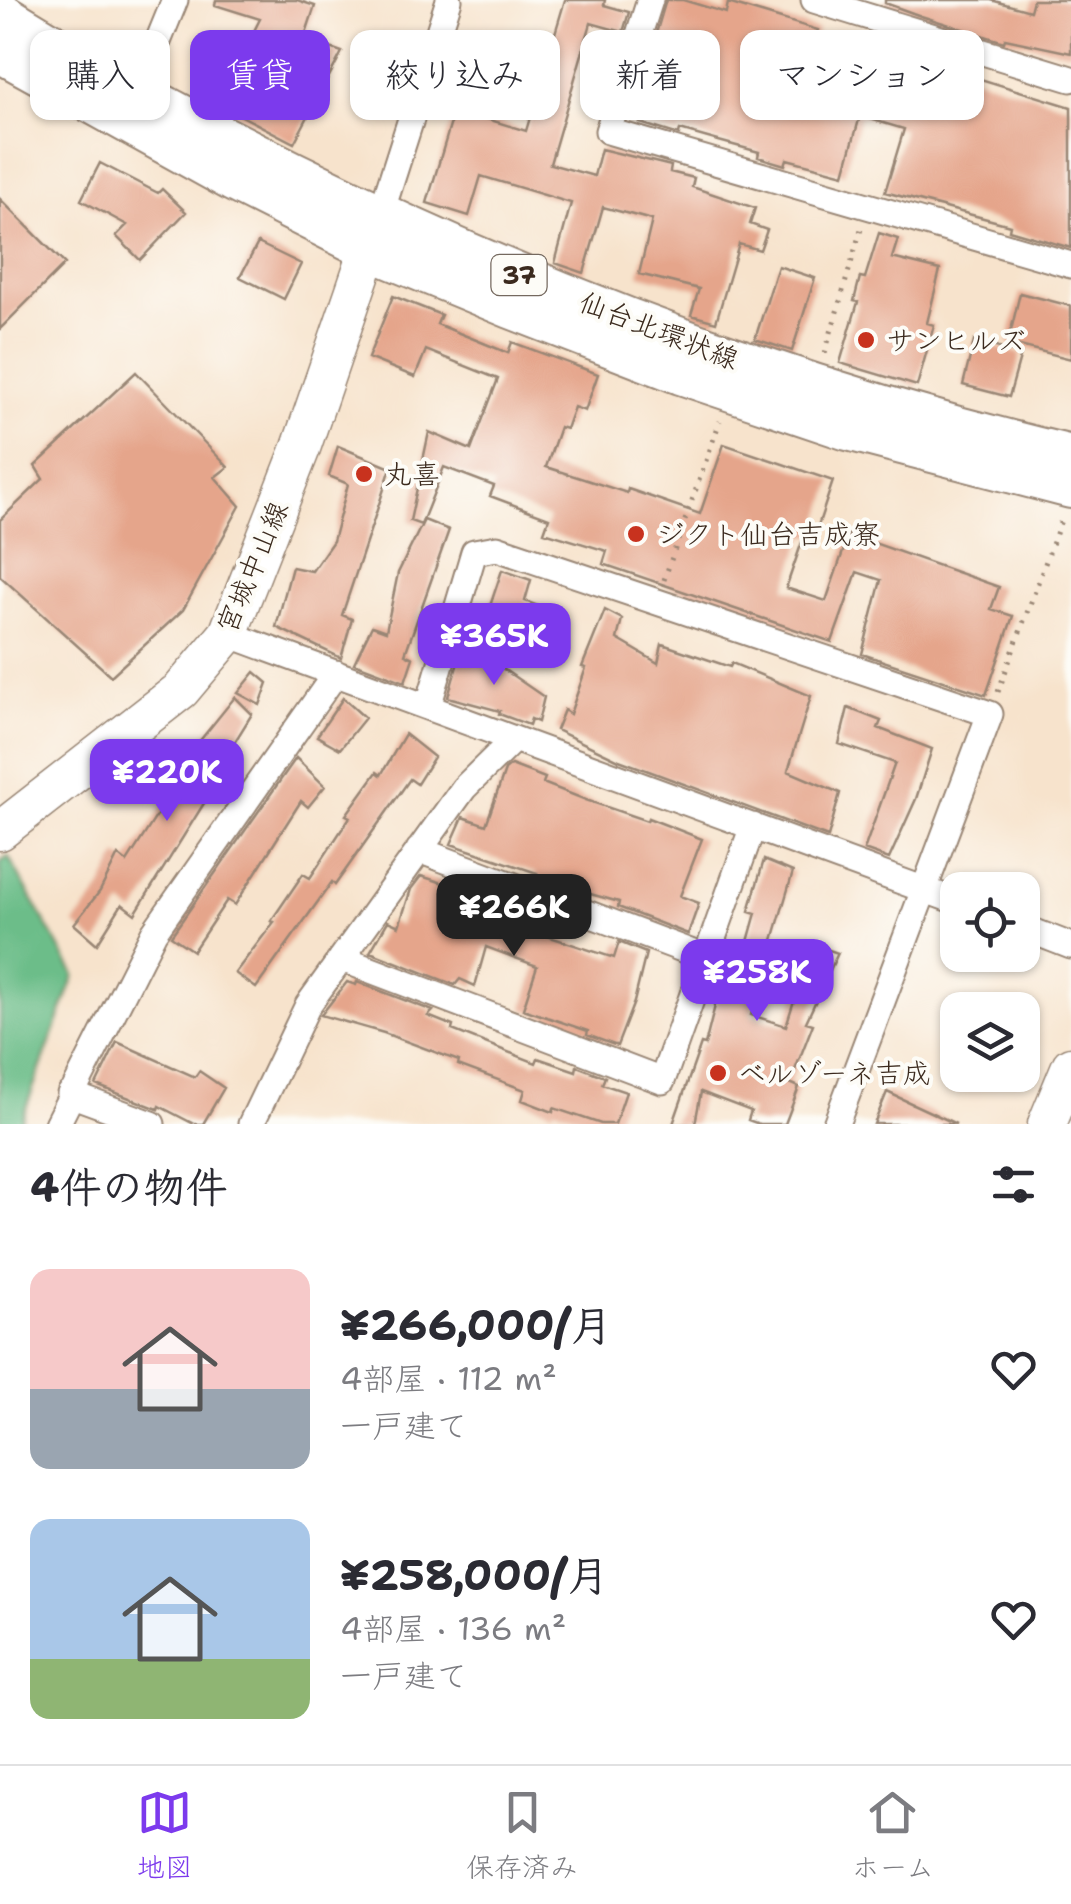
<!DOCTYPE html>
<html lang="ja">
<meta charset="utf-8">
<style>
:root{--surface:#fff;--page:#f7f7f7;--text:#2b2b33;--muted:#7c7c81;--line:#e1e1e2;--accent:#7c3aed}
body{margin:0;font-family:"Shantell Sans","Klee One",sans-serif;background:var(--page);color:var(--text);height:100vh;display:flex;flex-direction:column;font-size:38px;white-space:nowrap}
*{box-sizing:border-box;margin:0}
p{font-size:32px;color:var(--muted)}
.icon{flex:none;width:55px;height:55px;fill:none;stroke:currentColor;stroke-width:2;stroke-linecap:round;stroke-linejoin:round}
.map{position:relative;height:1124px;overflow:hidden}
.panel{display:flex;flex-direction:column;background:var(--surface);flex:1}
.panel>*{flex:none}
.hud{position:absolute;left:30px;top:30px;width:1012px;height:90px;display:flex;gap:20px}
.buttons{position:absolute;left:940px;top:872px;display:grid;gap:20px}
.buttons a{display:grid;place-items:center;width:100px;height:100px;border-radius:20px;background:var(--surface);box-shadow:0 2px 8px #0004;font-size:50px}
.price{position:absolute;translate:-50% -85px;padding:0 22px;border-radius:20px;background:var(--accent);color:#fff;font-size:32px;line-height:65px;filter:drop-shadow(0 2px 5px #0008)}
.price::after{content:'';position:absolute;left:50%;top:60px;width:30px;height:22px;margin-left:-15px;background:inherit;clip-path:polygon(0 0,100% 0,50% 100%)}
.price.on{background:#222;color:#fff}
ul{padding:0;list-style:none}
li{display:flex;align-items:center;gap:30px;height:250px;padding:0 30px}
li span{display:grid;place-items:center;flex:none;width:280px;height:200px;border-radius:20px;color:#555}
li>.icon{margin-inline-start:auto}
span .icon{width:120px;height:120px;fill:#fffc;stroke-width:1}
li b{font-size:42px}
h2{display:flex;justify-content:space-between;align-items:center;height:120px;padding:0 30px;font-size:42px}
.tag{padding:0 35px;border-radius:20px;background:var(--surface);box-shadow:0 2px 8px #0004;font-size:35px;line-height:90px}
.tag.on{background:var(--accent);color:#fff}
.dock{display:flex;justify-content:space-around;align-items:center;height:140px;border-top:2px solid var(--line);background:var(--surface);font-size:28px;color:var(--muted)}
.dock a{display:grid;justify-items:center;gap:5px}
.dock .on{color:var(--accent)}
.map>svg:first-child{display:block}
</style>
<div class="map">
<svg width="1071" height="1124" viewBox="0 0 1071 1124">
<rect width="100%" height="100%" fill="#fdfcf7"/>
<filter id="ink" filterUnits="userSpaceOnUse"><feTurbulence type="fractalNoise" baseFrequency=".01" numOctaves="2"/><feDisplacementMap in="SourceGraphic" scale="20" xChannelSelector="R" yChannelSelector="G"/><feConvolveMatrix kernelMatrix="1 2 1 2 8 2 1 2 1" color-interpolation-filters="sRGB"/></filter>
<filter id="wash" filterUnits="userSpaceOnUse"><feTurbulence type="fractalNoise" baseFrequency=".0048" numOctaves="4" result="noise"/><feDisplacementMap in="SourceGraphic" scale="40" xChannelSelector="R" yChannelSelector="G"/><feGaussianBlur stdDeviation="2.25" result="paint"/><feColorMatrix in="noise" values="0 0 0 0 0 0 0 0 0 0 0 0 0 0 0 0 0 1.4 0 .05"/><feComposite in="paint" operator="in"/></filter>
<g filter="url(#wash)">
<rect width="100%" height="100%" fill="#f7e3cc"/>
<path fill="#6cbd89" stroke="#547454" stroke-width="2.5" d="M 8,856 L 75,975 L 20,1124 L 0,1124 L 0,863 Z"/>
<g id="blocks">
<path fill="#e5a58b" d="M 216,0 L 297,0 L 315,6 L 304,39 L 342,52 L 294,143 L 226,108 L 254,53 L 245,49 L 260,19 L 215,5 Z
M 565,0 L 605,0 L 604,5 L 629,12 L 623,32 L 591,23 L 550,164 L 594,176 L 601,149 L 671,166 L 670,172 L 694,178 L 692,187 L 755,208 L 750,224 L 767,230 L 760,250 L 739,244 L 716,322 L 691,315 L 699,289 L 639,274 L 652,220 L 603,207 L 584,273 L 555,263 L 571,203 L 481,176 L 469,216 L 427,203 L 455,109 L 526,131 Z
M 666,0 L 683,0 L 726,13 L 728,3 L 818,30 L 808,64 L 882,89 L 892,58 L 953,76 L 955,71 L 1071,107 L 1071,248 L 1009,230 L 1010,225 L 885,192 L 904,129 L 860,116 L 844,174 L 787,159 L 785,165 L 758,157 L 759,152 L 715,140 L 680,130 L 679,135 L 640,123 L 648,95 L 643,93 L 656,44 L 653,44 Z
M 885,0 L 991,0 L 1030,11 L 1033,0 L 1071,0 L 1071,53 L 1005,39 L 1004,42 L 921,16 L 885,3 Z
M 100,163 L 158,193 L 162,189 L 186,212 L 140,260 L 116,236 L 127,225 L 81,200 Z
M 0,199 L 65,264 L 0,329 Z
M 879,233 L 898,239 L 892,258 L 940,270 L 927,323 L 934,325 L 917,386 L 840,363 L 858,302 L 854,301 L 860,277 L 865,278 Z
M 258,243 L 301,264 L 284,299 L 240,277 Z
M 778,266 L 815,278 L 792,351 L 755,339 Z
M 1020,293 L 1071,306 L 1071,359 L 1008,343 Z
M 393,296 L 441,315 L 437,324 L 508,353 L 512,342 L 598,374 L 585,411 L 574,407 L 566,429 L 560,427 L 546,467 L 627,493 L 628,489 L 700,514 L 724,444 L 833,481 L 815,535 L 804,536 L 786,588 L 826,601 L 849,534 L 999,587 L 991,609 L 1013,616 L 986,695 L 862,654 L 881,580 L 857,572 L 832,642 L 603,564 L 607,551 L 544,532 L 549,518 L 490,496 L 494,486 L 444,467 L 421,525 L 410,521 L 429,432 L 471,450 L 498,379 L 426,350 L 415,377 L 368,358 Z
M 974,341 L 1021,354 L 1009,397 L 963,385 Z
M 136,372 L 228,467 L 215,477 L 240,506 L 183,610 L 111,676 L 0,576 L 0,520 L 43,479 L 35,466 Z
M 338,446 L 391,468 L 342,615 L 352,619 L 341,658 L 276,627 L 292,567 L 312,571 L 333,541 L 348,484 L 329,476 Z
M 424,520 L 449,530 L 405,654 L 413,658 L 405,682 L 354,663 L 372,626 L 386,631 L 398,573 Z
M 502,570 L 531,580 L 525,601 L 562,615 L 552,659 L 479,639 Z
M 605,610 L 622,619 L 617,639 L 658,663 L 662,644 L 730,667 L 732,663 L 811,696 L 788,771 L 840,793 L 828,837 L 619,760 L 556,730 L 564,710 L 570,714 L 586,668 L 582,667 Z
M 464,642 L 544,697 L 538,722 L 531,719 L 529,725 L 499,714 L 500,711 L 448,697 Z
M 255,672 L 268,683 L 260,705 L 238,693 Z
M 235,697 L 252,714 L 226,756 L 231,760 L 135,914 L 122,904 L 97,944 L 74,924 L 100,891 L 118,855 L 127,862 L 177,784 L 169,779 Z
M 343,698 L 365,718 L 340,749 L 317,736 Z
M 848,708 L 881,721 L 878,728 L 932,749 L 916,799 L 889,859 L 864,850 L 895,763 L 839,744 Z
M 405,734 L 434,757 L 417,784 L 410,779 L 335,885 L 332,882 L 256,988 L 235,973 L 274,922 L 271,921 L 303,874 L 310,878 L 350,817 L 346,815 L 377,772 L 381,775 Z
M 296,758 L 325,786 L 308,807 L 301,801 L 235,905 L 227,900 L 193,951 L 171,936 Z
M 511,765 L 545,778 L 543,783 L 586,800 L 647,821 L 648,818 L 702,839 L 680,896 L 699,903 L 688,934 L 618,907 L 619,902 L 558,885 L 535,876 L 537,873 L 451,844 L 463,817 L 486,825 L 505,770 Z
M 764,860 L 793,872 L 751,1015 L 786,1026 L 812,944 L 838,953 L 806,1022 L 813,1024 L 790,1083 L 799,1087 L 785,1124 L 759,1124 L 748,1120 L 751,1111 L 701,1092 L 695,1124 L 673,1124 L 701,1044 L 705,1045 L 721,982 L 735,988 L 756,913 L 749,911 Z
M 421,876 L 462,889 L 460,894 L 518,919 L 516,926 L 614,958 L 619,942 L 646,953 L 634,1002 L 617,1046 L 587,1035 L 588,1031 L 523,1009 L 537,966 L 486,947 L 475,986 L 460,979 L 455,985 L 370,952 L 388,921 L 399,926 L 411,889 Z
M 347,982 L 356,985 L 357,982 L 433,1011 L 428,1016 L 453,1026 L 452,1030 L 536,1063 L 538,1058 L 576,1071 L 577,1066 L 605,1077 L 602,1084 L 626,1092 L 615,1124 L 601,1124 L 554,1108 L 553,1112 L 522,1100 L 525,1090 L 458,1065 L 459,1061 L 384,1033 L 321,1015 Z
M 117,1042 L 195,1077 L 199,1071 L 224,1088 L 203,1124 L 194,1124 L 159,1106 L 158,1109 L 96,1085 Z
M 887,1092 L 956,1124 L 874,1124 Z"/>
</g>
</g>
<g filter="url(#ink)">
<use href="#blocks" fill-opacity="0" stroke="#998675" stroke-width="2.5"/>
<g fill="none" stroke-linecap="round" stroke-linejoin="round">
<defs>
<path id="street" d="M 650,0 L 608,131 L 1071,265
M 814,0 L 1071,79
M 137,93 L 175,0
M 380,216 L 449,0
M 228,634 L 958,902
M 428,707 L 474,552 L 497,548 L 990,714 L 836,1124
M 419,850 L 706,958
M 1022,927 L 1071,946
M 342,959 L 662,1081 L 753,826
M 70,1094 L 152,1124
M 57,1124 L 154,932 L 336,673
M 251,1124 L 308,1005 L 464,788 L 514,739"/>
<path id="secondary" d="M 0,831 L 181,690 L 228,634 L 301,448 L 378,223
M 1047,1124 L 1071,1066"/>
<path id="primary" d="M 0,13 C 94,72 193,123 292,172 C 541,295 801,393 1071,457
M 0,51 L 233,180 L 368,248 L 511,307 L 681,373 L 848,429 L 1071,487"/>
</defs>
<use href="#street" stroke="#998675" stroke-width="29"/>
<use href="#secondary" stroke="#998675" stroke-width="41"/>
<use href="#primary" stroke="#998675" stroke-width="46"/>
<path stroke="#998675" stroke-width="5" stroke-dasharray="2.5 8" stroke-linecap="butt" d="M 825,353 L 861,229
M 664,580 L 720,421
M 998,692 L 1061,520"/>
<use href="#street" stroke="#fff" stroke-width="25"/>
<use href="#secondary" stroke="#fff" stroke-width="38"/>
<use href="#primary" stroke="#fff" stroke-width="42"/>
</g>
</g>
<g fill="#c8321e" stroke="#fdfcf7" stroke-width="4">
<circle cx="866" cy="340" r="10"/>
<circle cx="364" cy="474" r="10"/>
<circle cx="636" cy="534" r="10"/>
<circle cx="718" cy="1073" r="10"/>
</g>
<g text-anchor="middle" stroke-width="8" stroke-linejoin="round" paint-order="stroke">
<rect fill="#fdfcf7" stroke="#75695f" stroke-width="2.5" x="491.5" y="255" width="55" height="40" rx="8"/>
<g font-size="25" font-weight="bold" fill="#3b2a1e">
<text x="519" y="284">37</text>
</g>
<g font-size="28" fill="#3b2a1e" stroke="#fdfcf7">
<text transform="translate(659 330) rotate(21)" y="10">仙台北環状線</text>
<text transform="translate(252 567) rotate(-67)" y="10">宮城中山線</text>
</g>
<g font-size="28" fill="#3b2a1e" stroke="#fdfcf7" text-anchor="start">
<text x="886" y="350">サンヒルズ</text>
<text x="384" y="484">丸喜</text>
<text x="656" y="544">ジクト仙台吉成寮</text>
<text x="738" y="1083">ベルゾーネ吉成</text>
</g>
</g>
</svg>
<div class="buttons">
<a><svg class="icon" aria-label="locate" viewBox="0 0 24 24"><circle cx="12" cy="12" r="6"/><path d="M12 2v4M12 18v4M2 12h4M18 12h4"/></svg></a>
<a><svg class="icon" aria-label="layers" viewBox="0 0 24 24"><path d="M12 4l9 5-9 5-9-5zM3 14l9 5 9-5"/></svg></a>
</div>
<b class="price" style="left:494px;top:688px">¥365K</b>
<b class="price" style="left:167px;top:824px">¥220K</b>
<b class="price on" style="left:514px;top:959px">¥266K</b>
<b class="price" style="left:757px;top:1024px">¥258K</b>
<div class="hud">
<a class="tag">購入</a>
<a class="tag on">賃貸</a>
<a class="tag">絞り込み</a>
<a class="tag">新着</a>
<a class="tag">マンション</a>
</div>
</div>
<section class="panel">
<h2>4件の物件<svg class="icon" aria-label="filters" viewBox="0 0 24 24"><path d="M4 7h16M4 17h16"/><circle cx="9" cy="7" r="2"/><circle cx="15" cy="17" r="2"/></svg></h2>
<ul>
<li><span style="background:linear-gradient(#f6c9c9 60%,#9aa5b1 0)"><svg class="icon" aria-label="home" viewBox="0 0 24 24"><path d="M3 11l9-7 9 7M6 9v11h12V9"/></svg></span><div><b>¥266,000/月</b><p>4部屋 · 112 m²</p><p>一戸建て</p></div><svg class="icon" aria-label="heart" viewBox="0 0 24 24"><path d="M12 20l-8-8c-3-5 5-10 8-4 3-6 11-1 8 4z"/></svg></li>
<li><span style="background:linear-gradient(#a9c7e8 70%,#8fb573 0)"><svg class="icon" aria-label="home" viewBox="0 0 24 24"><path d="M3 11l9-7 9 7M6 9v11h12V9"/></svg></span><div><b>¥258,000/月</b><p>4部屋 · 136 m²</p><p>一戸建て</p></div><svg class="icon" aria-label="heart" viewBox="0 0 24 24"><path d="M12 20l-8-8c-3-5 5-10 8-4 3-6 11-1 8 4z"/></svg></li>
</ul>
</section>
<nav class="dock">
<a class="on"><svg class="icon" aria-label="map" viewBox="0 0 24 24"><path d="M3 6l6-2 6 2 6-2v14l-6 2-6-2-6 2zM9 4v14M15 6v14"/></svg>地図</a>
<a><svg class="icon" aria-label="saved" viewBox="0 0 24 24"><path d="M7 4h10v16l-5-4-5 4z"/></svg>保存済み</a>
<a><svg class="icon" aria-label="home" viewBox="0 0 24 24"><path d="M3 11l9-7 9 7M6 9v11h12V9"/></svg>ホーム</a>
</nav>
